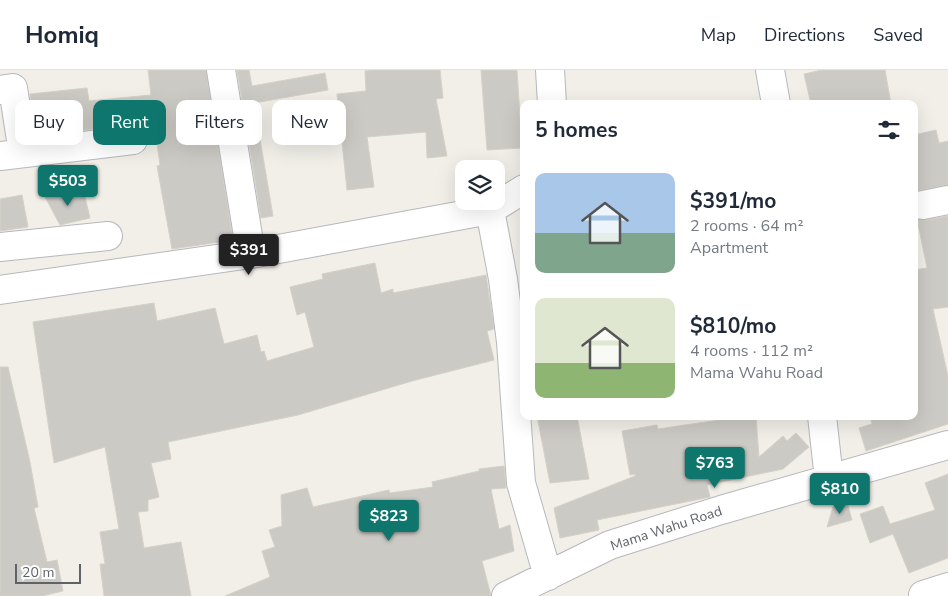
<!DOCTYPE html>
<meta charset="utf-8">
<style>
:root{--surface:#fff;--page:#f2f2f3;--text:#1f2937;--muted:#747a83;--line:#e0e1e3;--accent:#0f766e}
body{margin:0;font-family:"Nunito Sans",sans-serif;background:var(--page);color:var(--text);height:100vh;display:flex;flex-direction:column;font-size:19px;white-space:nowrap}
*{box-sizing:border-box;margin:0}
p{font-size:16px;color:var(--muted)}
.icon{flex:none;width:28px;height:28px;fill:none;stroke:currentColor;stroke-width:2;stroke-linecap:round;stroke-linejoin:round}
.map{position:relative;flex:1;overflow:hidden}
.details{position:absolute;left:520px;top:30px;width:398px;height:320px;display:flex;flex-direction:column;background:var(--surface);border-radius:10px;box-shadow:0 5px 20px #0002}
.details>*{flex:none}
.guide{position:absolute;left:15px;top:30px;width:430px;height:45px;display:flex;gap:10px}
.controls{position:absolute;left:455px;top:90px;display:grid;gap:10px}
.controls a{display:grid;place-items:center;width:50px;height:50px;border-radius:10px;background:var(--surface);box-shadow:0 5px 20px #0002;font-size:25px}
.scale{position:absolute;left:15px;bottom:12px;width:66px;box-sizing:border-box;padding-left:5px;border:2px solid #5f6368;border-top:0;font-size:14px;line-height:18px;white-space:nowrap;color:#5f6368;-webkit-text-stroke:4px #fff;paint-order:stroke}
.price{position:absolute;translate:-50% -42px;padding:0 11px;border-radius:5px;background:var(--accent);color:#fff;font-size:16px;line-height:32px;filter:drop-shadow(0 1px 2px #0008)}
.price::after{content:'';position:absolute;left:50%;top:30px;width:15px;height:11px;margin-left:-8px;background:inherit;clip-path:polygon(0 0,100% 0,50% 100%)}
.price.active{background:#222;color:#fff}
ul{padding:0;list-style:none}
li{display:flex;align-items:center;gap:15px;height:125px;padding:0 15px}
li span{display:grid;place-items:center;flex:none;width:140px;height:100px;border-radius:10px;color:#555}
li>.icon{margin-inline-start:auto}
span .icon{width:60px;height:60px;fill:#fffc;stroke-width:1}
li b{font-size:21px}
h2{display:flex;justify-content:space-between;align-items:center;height:60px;padding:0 15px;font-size:21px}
.chip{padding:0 18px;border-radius:10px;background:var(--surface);box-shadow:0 5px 20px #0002;font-size:18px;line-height:45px}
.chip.active{background:var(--accent);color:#fff}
header{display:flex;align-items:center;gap:30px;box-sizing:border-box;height:70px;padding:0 25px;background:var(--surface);border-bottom:1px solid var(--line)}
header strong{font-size:24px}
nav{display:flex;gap:28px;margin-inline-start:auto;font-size:18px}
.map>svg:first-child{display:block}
</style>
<header>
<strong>Homiq</strong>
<nav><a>Map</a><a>Directions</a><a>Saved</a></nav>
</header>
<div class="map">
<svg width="948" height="526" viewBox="0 0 948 526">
<rect width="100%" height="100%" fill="#f1efe8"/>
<path fill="#cccac5" stroke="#d6d1c6" d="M 148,0 L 206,0 L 233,170 L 172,179 L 157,96 L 160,95 L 155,59 L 145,60 L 139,56 L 131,54 L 69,62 L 68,52 L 35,56 L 30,24 L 87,18 L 89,31 L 151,25 Z
M 237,0 L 249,0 L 252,16 L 325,3 L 328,20 L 254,33 L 273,146 L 261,148 Z
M 374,0 L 440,0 L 443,28 L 436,29 L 447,86 L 427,88 L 426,62 L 367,67 L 374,117 L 347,120 L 337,24 L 366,21 L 365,1 Z
M 481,0 L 517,0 L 522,78 L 487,80 Z
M 822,0 L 885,0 L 891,34 L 811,34 L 804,4 Z
M 936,60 L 939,73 L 948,71 L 948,115 L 920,120 L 914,123 L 914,65 Z
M 43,123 L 58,123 L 65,125 L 84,123 L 90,148 L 60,155 Z
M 22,125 L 28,157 L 0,161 L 0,129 Z
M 948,146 L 948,237 L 933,239 L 948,306 L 948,354 L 866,381 L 859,358 L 872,354 L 870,346 L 914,346 L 914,200 L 927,198 L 917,149 L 926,150 Z
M 375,193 L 381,223 L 393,219 L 393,223 L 486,205 L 494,259 L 487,261 L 494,290 L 412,311 L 298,345 L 168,372 L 171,389 L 151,393 L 159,427 L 148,430 L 148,441 L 138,442 L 144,478 L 181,472 L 191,526 L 104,526 L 100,494 L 105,494 L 100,462 L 119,459 L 105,377 L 54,393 L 33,252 L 154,233 L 157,251 L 215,238 L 224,274 L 257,265 L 261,282 L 264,281 L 267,291 L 314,277 L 305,242 L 297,245 L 290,217 L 323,209 L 322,204 Z
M 0,297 L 8,297 L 30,392 L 38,437 L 34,438 L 47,492 L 57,490 L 63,521 L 42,526 L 0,526 Z
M 537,346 L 577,346 L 589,409 L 550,413 Z
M 756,347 L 759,387 L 783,366 L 787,371 L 796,363 L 809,377 L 783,399 L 707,415 L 710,427 L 597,450 L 599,460 L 560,468 L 554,438 L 635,406 L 635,404 L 630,405 L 622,361 L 657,355 L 658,359 L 726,349 Z
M 504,396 L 506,418 L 491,419 L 499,459 L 510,455 L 514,481 L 482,491 L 491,526 L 225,526 L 270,507 L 262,481 L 275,477 L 269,460 L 282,456 L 281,425 L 307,418 L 313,437 L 389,420 L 390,423 L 433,417 L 432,412 L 479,401 L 479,399 Z
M 948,404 L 948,488 L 909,503 L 893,464 L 870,473 L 860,444 L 883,436 L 890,454 L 935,440 L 925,413 Z
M 847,432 L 852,450 L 827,457 L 833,437 Z"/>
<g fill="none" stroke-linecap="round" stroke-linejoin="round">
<defs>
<path id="minor" d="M 221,0 L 251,184
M 550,0 L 552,34
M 770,0 L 776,34
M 0,20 L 13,18 L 23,83
M 0,86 L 133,70
M 524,119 L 490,140 L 503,209 L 511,272 L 521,413 L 548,506
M 923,135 L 948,130
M 0,177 L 108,166
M 0,220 L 251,184 L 490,140
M 822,346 L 829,409
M 923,525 L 948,517
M 506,526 L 610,475 L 721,440 L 948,375"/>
</defs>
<use href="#minor" stroke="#b5b8bc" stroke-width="30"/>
<use href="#minor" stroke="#fff" stroke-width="28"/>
</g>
<g text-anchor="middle" stroke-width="4" stroke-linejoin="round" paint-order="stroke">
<g font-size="14" fill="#5f6368" stroke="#fff">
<text transform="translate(666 458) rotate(-18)" y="5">Mama Wahu Road</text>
</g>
</g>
</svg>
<div class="controls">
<a><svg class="icon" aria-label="layers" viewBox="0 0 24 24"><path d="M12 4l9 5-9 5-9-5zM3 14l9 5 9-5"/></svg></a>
</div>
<div class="scale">20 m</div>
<b class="price" style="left:68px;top:137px">$503</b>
<b class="price active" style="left:249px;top:206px">$391</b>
<b class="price" style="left:715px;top:419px">$763</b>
<b class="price" style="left:840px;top:445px">$810</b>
<b class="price" style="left:389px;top:472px">$823</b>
<div class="guide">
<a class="chip">Buy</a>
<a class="chip active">Rent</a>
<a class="chip">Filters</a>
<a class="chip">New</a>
</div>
<section class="details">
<h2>5 homes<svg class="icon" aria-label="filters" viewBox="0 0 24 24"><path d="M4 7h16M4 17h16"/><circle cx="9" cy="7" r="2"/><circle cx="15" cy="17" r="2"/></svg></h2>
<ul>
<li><span style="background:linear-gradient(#a9c7e8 60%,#7fa58c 0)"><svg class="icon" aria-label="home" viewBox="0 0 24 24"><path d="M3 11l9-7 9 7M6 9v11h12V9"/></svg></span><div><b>$391/mo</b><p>2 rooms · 64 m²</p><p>Apartment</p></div></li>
<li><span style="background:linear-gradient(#dfe7d0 65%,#8fb573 0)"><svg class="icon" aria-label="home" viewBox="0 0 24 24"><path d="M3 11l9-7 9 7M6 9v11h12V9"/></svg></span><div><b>$810/mo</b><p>4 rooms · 112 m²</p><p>Mama Wahu Road</p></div></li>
</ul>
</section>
</div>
